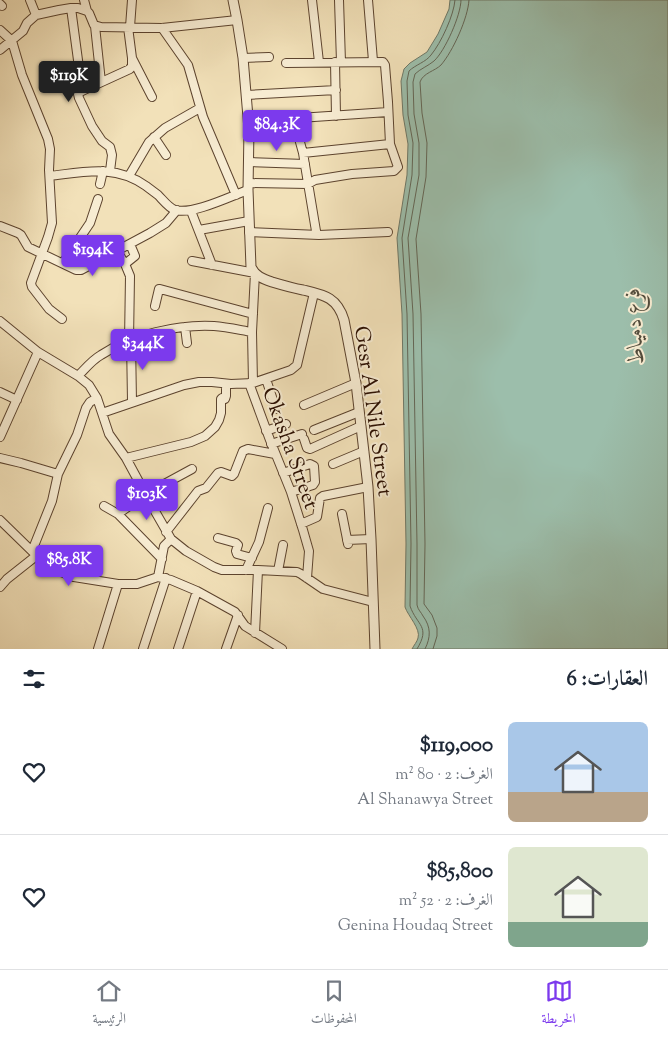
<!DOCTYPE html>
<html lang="ar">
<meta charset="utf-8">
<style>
:root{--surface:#fff;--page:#f6f6f7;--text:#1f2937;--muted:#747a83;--line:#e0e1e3;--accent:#7c3aed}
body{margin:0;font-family:"Sorts Mill Goudy",Amiri,serif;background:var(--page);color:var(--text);direction:rtl;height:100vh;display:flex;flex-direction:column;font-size:19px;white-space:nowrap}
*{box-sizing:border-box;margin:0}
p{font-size:16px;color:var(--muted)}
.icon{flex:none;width:28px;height:28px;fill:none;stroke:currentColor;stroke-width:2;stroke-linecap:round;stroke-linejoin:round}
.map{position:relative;height:649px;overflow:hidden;direction:ltr}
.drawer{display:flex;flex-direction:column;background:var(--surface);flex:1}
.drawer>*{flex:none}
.price{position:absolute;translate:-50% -42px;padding:0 11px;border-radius:5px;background:var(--accent);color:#fff;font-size:16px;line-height:32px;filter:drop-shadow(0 1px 2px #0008)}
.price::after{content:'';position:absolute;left:50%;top:30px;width:15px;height:11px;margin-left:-8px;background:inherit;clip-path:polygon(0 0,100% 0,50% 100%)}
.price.on{background:#222;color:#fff}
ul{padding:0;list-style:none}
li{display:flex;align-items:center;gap:15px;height:125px;padding:0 20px}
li+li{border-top:1px solid var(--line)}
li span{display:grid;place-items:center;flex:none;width:140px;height:100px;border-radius:8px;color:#555}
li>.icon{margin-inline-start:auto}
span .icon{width:60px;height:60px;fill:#fffc;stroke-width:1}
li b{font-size:21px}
h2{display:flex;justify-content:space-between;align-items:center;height:60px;padding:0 20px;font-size:21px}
.tab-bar{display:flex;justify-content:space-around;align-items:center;height:70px;border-top:1px solid var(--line);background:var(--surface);font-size:14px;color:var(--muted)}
.tab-bar a{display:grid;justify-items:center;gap:2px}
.tab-bar .on{color:var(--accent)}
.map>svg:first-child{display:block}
</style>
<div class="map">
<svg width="668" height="649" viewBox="0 0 668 649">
<rect width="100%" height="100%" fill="#f2e1b9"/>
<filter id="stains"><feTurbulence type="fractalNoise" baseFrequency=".004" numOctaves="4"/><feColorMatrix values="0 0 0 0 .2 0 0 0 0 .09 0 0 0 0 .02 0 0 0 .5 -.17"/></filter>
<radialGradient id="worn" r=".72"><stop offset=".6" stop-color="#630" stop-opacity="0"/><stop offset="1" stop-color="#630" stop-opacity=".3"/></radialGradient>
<path fill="#9cbeab" stroke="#6e7867" d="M 450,0 L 668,0 L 668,649 L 412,649 C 414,645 417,642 418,638 C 421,629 408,616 405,607 L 406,544 L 402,314 L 397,238 L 407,175 L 408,144 L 403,115 L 401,81 L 404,69 L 410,63 L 427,52 L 438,34 L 449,9 Z"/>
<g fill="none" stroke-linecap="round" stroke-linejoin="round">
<path stroke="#636656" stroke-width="1" d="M 417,649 C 431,626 417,626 410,606 L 411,544 L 407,314 L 402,238 L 412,175 L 413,143 L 408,115 L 407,81 L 409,71 C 415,65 426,62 431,55 C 441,43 454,15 455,0
M 425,649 C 431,637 431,627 423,616 C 421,612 418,610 417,605 L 417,544 L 413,314 L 408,238 L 419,175 L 419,143 L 414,114 L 413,82 L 415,74 C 420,69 428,66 434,61 C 445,51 461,15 461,0
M 433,649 L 437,636 L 437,628 L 432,615 L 424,604 L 425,544 L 421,314 L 416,239 L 426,177 L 427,143 L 422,113 L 420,82 C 423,73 435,71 441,65 C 453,51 468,18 469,0"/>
<defs>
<path id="minor" d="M 30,0 L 36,15
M 84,0 L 87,11
M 312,0 L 319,62
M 339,0 L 341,62
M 368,0 L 373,61
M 0,4 L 2,6
M 71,8 L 80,75
M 95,26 L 101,82
M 128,27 L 132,58 L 152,97
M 130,27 L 132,0
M 162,28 L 188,65 L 203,117 L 236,195
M 0,30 L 12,41 L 22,75 L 48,139 L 50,149 L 49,170 L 52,223 L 48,237 L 31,283 L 32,287 L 49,309 L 62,319
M 0,50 L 23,31 L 27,23 L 36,15 L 59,10 L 71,8 L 78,8 L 87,11 L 89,13 L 94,25 L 101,27 L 162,28 L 237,20
M 243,58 L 269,57
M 335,62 L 336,116
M 247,95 L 336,90
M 154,137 L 166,155
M 303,153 L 390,144
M 248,162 L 305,164
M 110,171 L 112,155 L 110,147 L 102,141 L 92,126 L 79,98 L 78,94 L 82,91 L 130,69 L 132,65 L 132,58
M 50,176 C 84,172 115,164 146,186 C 150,189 154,192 158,195 C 163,200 169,208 175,210 C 193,215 231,196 248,190
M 129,176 L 149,142 L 165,128 L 200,108
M 248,183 L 308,184 L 315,180 L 352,174 L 394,171 L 398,167 L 390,144 L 388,102 L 385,65 L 383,62 L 286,63
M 100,184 L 103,171
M 191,211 L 212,265
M 0,226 L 18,233 L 21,235 L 28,247 L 76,270 L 81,270 L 150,233 L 166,223 L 177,210
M 199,230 L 249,221
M 316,231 L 303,153 L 295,124 L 296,120 L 299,118 L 388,112
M 249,232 L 319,235 L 388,232
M 117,251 L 125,264 L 130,276 L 129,341
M 192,261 L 255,273 L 252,332 L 253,383
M 63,263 L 90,223 L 98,199
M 125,264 L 135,256 L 130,244
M 155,306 L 159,289 L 160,289 L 253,314
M 0,321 L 38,352 L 78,376 L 89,385 L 97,398 L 109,434 L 126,458 L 152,506 L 171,539 L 186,551 L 214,567 L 222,570 L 258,570 L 297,572 L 301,574 L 323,589 L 373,602
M 185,327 L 187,343
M 131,340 L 132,402
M 78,376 C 85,369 92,360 101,355 C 131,335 178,324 214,326 C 227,327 240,330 252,332
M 266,379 L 276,409
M 249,383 L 270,440 L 291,492 L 303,530 L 309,551 L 307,578
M 0,392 L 17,400
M 304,405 L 356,383
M 102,413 L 184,385 L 199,382 L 212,382 L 231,384 L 253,383 L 291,370 L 297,365 L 314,293
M 314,430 L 359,412
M 266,431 L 286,424
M 0,437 L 38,352
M 304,439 L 307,448 L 310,449 L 361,426
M 271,444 L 302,434
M 0,458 L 21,463 L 58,474
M 126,458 L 191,442 L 205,436 L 215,427 L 219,420 L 221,413 L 221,399 L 222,398 L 225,399 L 226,396 L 226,384
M 333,464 L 364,451
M 283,473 L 310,464 L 314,466 L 315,482 L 313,485 L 291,492
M 104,506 L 118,514 L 162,559
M 118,514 L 146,494 L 192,469
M 342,514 L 348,544
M 0,520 L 40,559 L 54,569 L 74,577 L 118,584 L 137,584 L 158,577 L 171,580 L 197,591 L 235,612 L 245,626 L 282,649
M 301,524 L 317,517 L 320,498 L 323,496 L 368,487
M 166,532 L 198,491 L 206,488 L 218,473 L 221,472 L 232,476 L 234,474 L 243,451 L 248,449 L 275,454
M 218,538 L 236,543 L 238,545 L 236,551 L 237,554 L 252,558
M 347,540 L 371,539
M 32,551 L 52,501 L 58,474 L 77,435 L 86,408 L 90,402 L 97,398
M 246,570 L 259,542 L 268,508
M 278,571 L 283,545
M 158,577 L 164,546 L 171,539
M 0,587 L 7,579 L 36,556
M 255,633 L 258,570
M 98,649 L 118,584
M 143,649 L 166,578
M 178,649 L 197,591
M 226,649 L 238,615"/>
<path id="tertiary" d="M 233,0 L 237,20 L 243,58 L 249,129 L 248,190 L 251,267 C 255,276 263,279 272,282 C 282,285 292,288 303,290 C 324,295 337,297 344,320 L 356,383 L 368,487 L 371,539 L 375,649"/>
</defs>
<use href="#minor" stroke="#5c432e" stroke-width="10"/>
<use href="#tertiary" stroke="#5c432e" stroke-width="11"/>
<use href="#minor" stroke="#f7ecd2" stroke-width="8"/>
<use href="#tertiary" stroke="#f7ecd2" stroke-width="9"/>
</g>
<g text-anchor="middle" stroke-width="4" stroke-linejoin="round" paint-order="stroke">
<g font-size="21" fill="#2a0e00" stroke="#f7ecd2">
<text transform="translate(374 411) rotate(82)" y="7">Gesr Al Nile Street</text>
<text transform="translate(291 448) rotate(70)" y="7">Okasha Street</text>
</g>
<g font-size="22" font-style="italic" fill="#524c3c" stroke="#f7ecd2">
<text transform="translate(633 326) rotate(-93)" y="8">فرع دمياط</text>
</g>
</g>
<rect width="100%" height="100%" filter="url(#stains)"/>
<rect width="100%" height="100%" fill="url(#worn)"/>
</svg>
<b class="price on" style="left:69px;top:103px">$119K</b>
<b class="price" style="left:277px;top:152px">$84.3K</b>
<b class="price" style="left:93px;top:277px">$194K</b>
<b class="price" style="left:143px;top:371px">$344K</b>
<b class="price" style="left:147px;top:521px">$103K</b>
<b class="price" style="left:69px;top:587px">$85.8K</b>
</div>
<section class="drawer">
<h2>العقارات: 6<svg class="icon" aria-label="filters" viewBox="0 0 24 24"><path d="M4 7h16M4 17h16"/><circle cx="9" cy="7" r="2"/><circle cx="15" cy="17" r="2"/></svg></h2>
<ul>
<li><span style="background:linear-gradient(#a9c7e8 70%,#b9a48a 0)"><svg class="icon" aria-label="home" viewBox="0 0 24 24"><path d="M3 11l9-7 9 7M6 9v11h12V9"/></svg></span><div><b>$119,000</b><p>الغرف: 2 · 80 m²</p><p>Al Shanawya Street</p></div><svg class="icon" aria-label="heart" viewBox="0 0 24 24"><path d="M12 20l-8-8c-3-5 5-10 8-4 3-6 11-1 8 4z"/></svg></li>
<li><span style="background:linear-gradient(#dfe7d0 75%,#7fa58c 0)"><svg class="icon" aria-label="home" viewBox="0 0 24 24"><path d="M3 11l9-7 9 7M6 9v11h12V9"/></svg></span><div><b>$85,800</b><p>الغرف: 2 · 52 m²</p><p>Genina Houdaq Street</p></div><svg class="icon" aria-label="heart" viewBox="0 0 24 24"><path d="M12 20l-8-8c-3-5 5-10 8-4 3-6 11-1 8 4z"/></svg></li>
</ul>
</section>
<nav class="tab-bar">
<a class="on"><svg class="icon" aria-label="map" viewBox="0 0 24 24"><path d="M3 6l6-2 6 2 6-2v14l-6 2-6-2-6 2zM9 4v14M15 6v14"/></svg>الخريطة</a>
<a><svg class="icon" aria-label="saved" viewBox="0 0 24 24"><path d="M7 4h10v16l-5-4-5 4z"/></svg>المحفوظات</a>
<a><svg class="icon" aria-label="home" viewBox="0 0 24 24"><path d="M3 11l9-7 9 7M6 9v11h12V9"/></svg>الرئيسية</a>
</nav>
